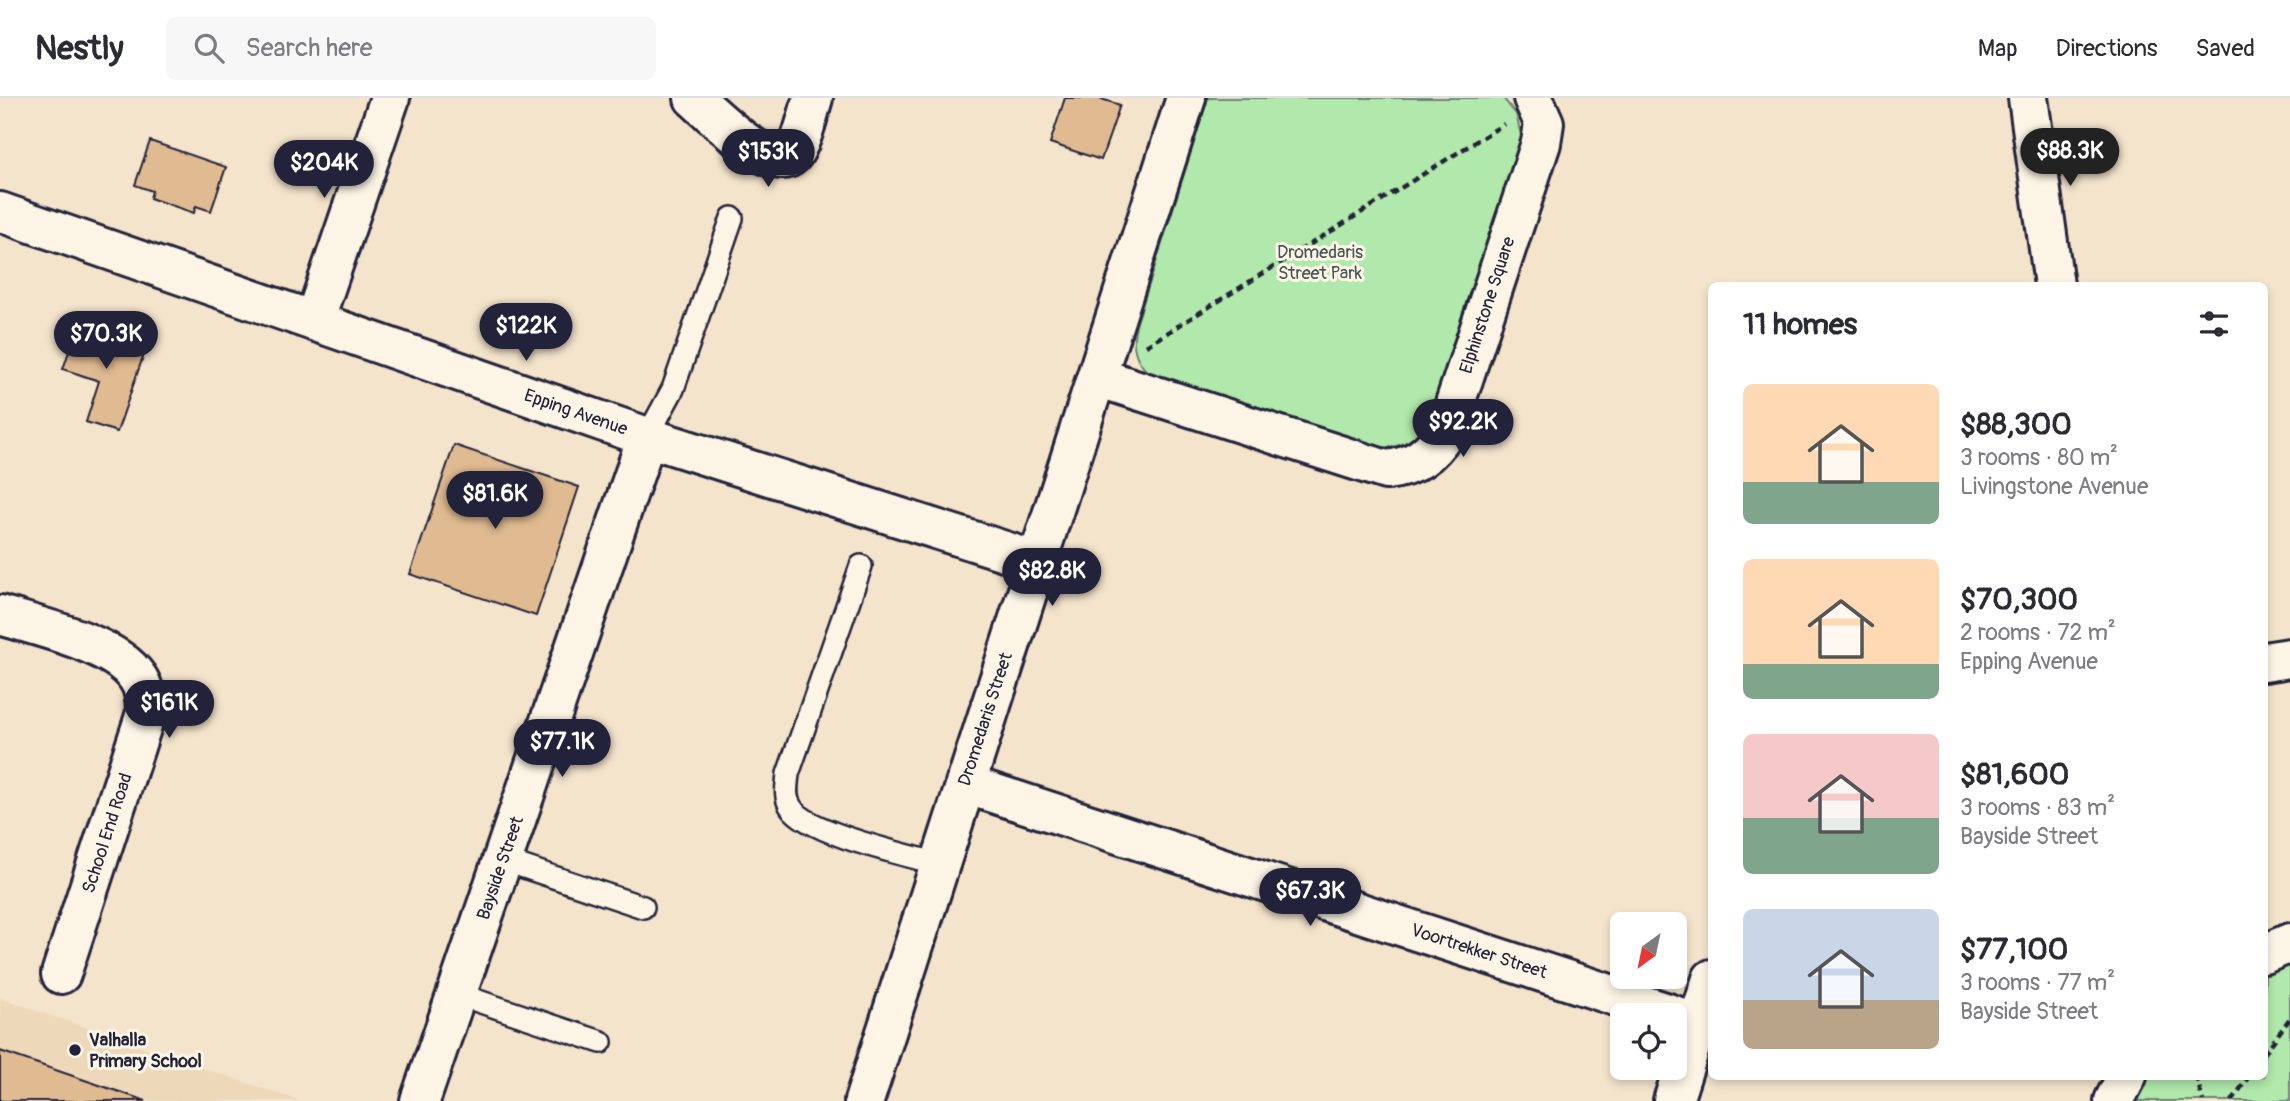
<!DOCTYPE html>
<meta charset="utf-8">
<style>
:root{--surface:#fff;--page:#f7f7f7;--text:#2b2b33;--muted:#7c7c81;--line:#e1e1e2;--accent:#22223b}
body{margin:0;font-family:Pangolin,sans-serif;background:var(--page);color:var(--text);height:100vh;display:flex;flex-direction:column;font-size:26px;white-space:nowrap}
*{box-sizing:border-box;margin:0}
p{font-size:23px;color:var(--muted)}
.icon{flex:none;width:38px;height:38px;fill:none;stroke:currentColor;stroke-width:2;stroke-linecap:round;stroke-linejoin:round}
.map{position:relative;flex:1;overflow:hidden}
.details{position:absolute;left:1708px;top:184px;width:560px;height:798px;display:flex;flex-direction:column;background:var(--surface);border-radius:10px;box-shadow:0 4px 10px #0003}
.details>*{flex:none}
.needle{width:46px;rotate:213deg}
.tools{position:absolute;left:1610px;top:814px;display:grid;gap:14px}
.tools a{display:grid;place-items:center;width:77px;height:77px;border-radius:10px;background:var(--surface);box-shadow:0 4px 10px #0003;font-size:35px}
.price{position:absolute;translate:-50% -60px;padding:0 16px;border-radius:24px;background:var(--accent);color:#fff;font-size:23px;line-height:46px;filter:drop-shadow(0 2px 4px #0008)}
.price::after{content:'';position:absolute;left:50%;top:42px;width:21px;height:16px;margin-left:-10px;background:inherit;clip-path:polygon(0 0,100% 0,50% 100%)}
.price.active{background:#222;color:#fff}
ul{padding:0;list-style:none}
li{display:flex;align-items:center;gap:21px;height:175px;padding:0 35px}
li span{display:grid;place-items:center;flex:none;width:196px;height:140px;border-radius:10px;color:#555}
li>.icon{margin-inline-start:auto}
span .icon{width:84px;height:84px;fill:#fffc;stroke-width:1}
li b{font-size:30px}
h2{display:flex;justify-content:space-between;align-items:center;height:84px;padding:0 35px;font-size:30px}
header{display:flex;align-items:center;gap:42px;box-sizing:border-box;height:98px;padding:0 35px;background:var(--surface);border-bottom:2px solid var(--line)}
header strong{font-size:33px}
nav{display:flex;gap:38px;margin-inline-start:auto;font-size:24px}
.search{width:490px;height:63px;background:var(--page);display:flex;align-items:center;gap:18px;box-sizing:border-box;padding:0 24px;border-radius:10px;color:var(--muted);font-size:26px}
.map>svg:first-child{display:block}
</style>
<header>
<strong>Nestly</strong>
<div class="search"><svg class="icon" aria-label="search" viewBox="0 0 24 24"><circle cx="10" cy="10" r="6"/><path d="M15 15l6 6"/></svg>Search here</div>
<nav><a>Map</a><a>Directions</a><a>Saved</a></nav>
</header>
<div class="map">
<svg width="2290" height="1003" viewBox="0 0 2290 1003">
<rect width="100%" height="100%" fill="#f4e4cc"/>
<filter id="ink" filterUnits="userSpaceOnUse"><feTurbulence type="fractalNoise" baseFrequency=".0143" numOctaves="2"/><feDisplacementMap in="SourceGraphic" scale="14" xChannelSelector="R" yChannelSelector="G"/><feConvolveMatrix kernelMatrix="1 2 1 2 8 2 1 2 1" color-interpolation-filters="sRGB"/></filter>
<g filter="url(#ink)">
<path fill="#eed8ba" d="M 0,900 L 300,1003 L 0,1003 Z"/>
<path fill="#b1e8ab" stroke="#6a8573" stroke-width="2" d="M 1208,0 L 1503,0 L 1516,16 L 1522,42 L 1435,315 C 1418,340 1403,353 1371,349 L 1153,279 C 1136,265 1130,249 1136,228 Z
M 2290,865 L 2290,1003 L 2136,1003 L 2150,978 L 2264,978 L 2265,876 Z"/>
<path fill="#e0bb91" stroke="#22223b" stroke-width="2" d="M 1065,0 L 1098,0 L 1120,7 L 1101,62 L 1050,45 Z
M 150,43 L 226,69 L 211,113 L 196,108 L 194,115 L 150,100 L 152,93 L 135,87 Z
M 79,224 L 147,247 L 117,334 L 86,324 L 99,283 L 63,271 Z
M 454,347 L 579,389 L 536,518 L 410,476 Z
M 0,953 L 146,1003 L 0,1003 Z"/>
<g fill="none" stroke-linecap="round" stroke-linejoin="round">
<defs>
<path id="lane" d="M 647,339 L 673,291 L 732,120
M 861,468 L 788,676 C 787,687 784,699 791,709 C 807,735 907,757 939,766
M 503,762 L 643,809
M 457,896 L 601,944"/>
<path id="street" d="M 694,0 C 710,14 772,77 792,57 C 801,48 809,13 813,0
M 0,114 L 647,339 L 1036,463
M 314,223 L 390,0
M 1097,279 L 1386,372 C 1415,369 1430,357 1446,333 L 1541,45 L 1544,25 L 1533,0
M 0,517 C 38,529 114,545 137,579 C 145,590 146,602 146,615 L 61,876
M 2264,564 L 2290,560
M 965,686 L 1674,917
M 420,1003 L 647,339
M 864,1003 L 1186,0
M 1673,1003 L 1712,881"/>
<path id="secondary" d="M 2028,0 L 2054,187
M 2264,856 L 2290,845
M 2114,1003 L 2127,978"/>
</defs>
<use href="#lane" stroke="#22223b" stroke-width="26"/>
<use href="#street" stroke="#22223b" stroke-width="44"/>
<use href="#secondary" stroke="#22223b" stroke-width="44"/>
<path stroke="#22223b" stroke-width="4.5" stroke-dasharray="7 5" stroke-linecap="butt" d="M 1146,248 L 1504,26
M 2264,956 L 2290,920
M 2196,978 L 2203,1003
M 2232,1003 L 2249,978"/>
<use href="#lane" stroke="#fcf5e5" stroke-width="21"/>
<use href="#street" stroke="#fcf5e5" stroke-width="38"/>
<use href="#secondary" stroke="#fcf5e5" stroke-width="38"/>
</g>
</g>
<circle fill="#22223b" stroke="#fcf5e5" stroke-width="2.5" cx="75" cy="952" r="7"/>
<g text-anchor="middle" stroke-width="6" stroke-linejoin="round" paint-order="stroke">
<g font-size="18" fill="#465457" stroke="#fcf5e5">
<text x="1320" y="160">Dromedaris<tspan x="1320" dy="21">Street Park</tspan></text>
</g>
<g font-size="18" fill="#22223b" stroke="#fcf5e5">
<text transform="translate(1487 207) rotate(-72)" y="6">Elphinstone Square</text>
<text transform="translate(576 314) rotate(19)" y="6">Epping Avenue</text>
<text transform="translate(985 621) rotate(-72)" y="6">Dromedaris Street</text>
<text transform="translate(107 735) rotate(-72)" y="6">School End Road</text>
<text transform="translate(500 770) rotate(-71)" y="6">Bayside Street</text>
<text transform="translate(1479 853) rotate(18)" y="6">Voortrekker Street</text>
</g>
<g font-size="18" font-weight="bold" fill="#22223b" stroke="#fcf5e5" text-anchor="start">
<text x="89" y="948">Valhalla<tspan x="89" dy="21">Primary School</tspan></text>
</g>
</g>
</svg>
<div class="tools">
<a><svg class="needle" viewBox="-14 -14 28 28"><path d="M0-13l5 13h-10z" fill="#e53935"/><path d="M0 13l5-13h-10z" fill="#7c7c81"/></svg></a>
<a><svg class="icon" aria-label="locate" viewBox="0 0 24 24"><circle cx="12" cy="12" r="6"/><path d="M12 2v4M12 18v4M2 12h4M18 12h4"/></svg></a>
</div>
<b class="price active" style="left:2070px;top:90px">$88.3K</b>
<b class="price" style="left:768px;top:91px">$153K</b>
<b class="price" style="left:324px;top:102px">$204K</b>
<b class="price" style="left:526px;top:265px">$122K</b>
<b class="price" style="left:106px;top:273px">$70.3K</b>
<b class="price" style="left:1463px;top:361px">$92.2K</b>
<b class="price" style="left:495px;top:433px">$81.6K</b>
<b class="price" style="left:1052px;top:510px">$82.8K</b>
<b class="price" style="left:169px;top:642px">$161K</b>
<b class="price" style="left:562px;top:681px">$77.1K</b>
<b class="price" style="left:1310px;top:830px">$67.3K</b>
<section class="details">
<h2>11 homes<svg class="icon" aria-label="filters" viewBox="0 0 24 24"><path d="M4 7h16M4 17h16"/><circle cx="9" cy="7" r="2"/><circle cx="15" cy="17" r="2"/></svg></h2>
<ul>
<li><span style="background:linear-gradient(#ffd9b3 70%,#7fa58c 0)"><svg class="icon" aria-label="home" viewBox="0 0 24 24"><path d="M3 11l9-7 9 7M6 9v11h12V9"/></svg></span><div><b>$88,300</b><p>3 rooms · 80 m²</p><p>Livingstone Avenue</p></div></li>
<li><span style="background:linear-gradient(#ffd9b3 75%,#7fa58c 0)"><svg class="icon" aria-label="home" viewBox="0 0 24 24"><path d="M3 11l9-7 9 7M6 9v11h12V9"/></svg></span><div><b>$70,300</b><p>2 rooms · 72 m²</p><p>Epping Avenue</p></div></li>
<li><span style="background:linear-gradient(#f6c9c9 60%,#7fa58c 0)"><svg class="icon" aria-label="home" viewBox="0 0 24 24"><path d="M3 11l9-7 9 7M6 9v11h12V9"/></svg></span><div><b>$81,600</b><p>3 rooms · 83 m²</p><p>Bayside Street</p></div></li>
<li><span style="background:linear-gradient(#c9d6e8 65%,#b9a48a 0)"><svg class="icon" aria-label="home" viewBox="0 0 24 24"><path d="M3 11l9-7 9 7M6 9v11h12V9"/></svg></span><div><b>$77,100</b><p>3 rooms · 77 m²</p><p>Bayside Street</p></div></li>
</ul>
</section>
</div>
